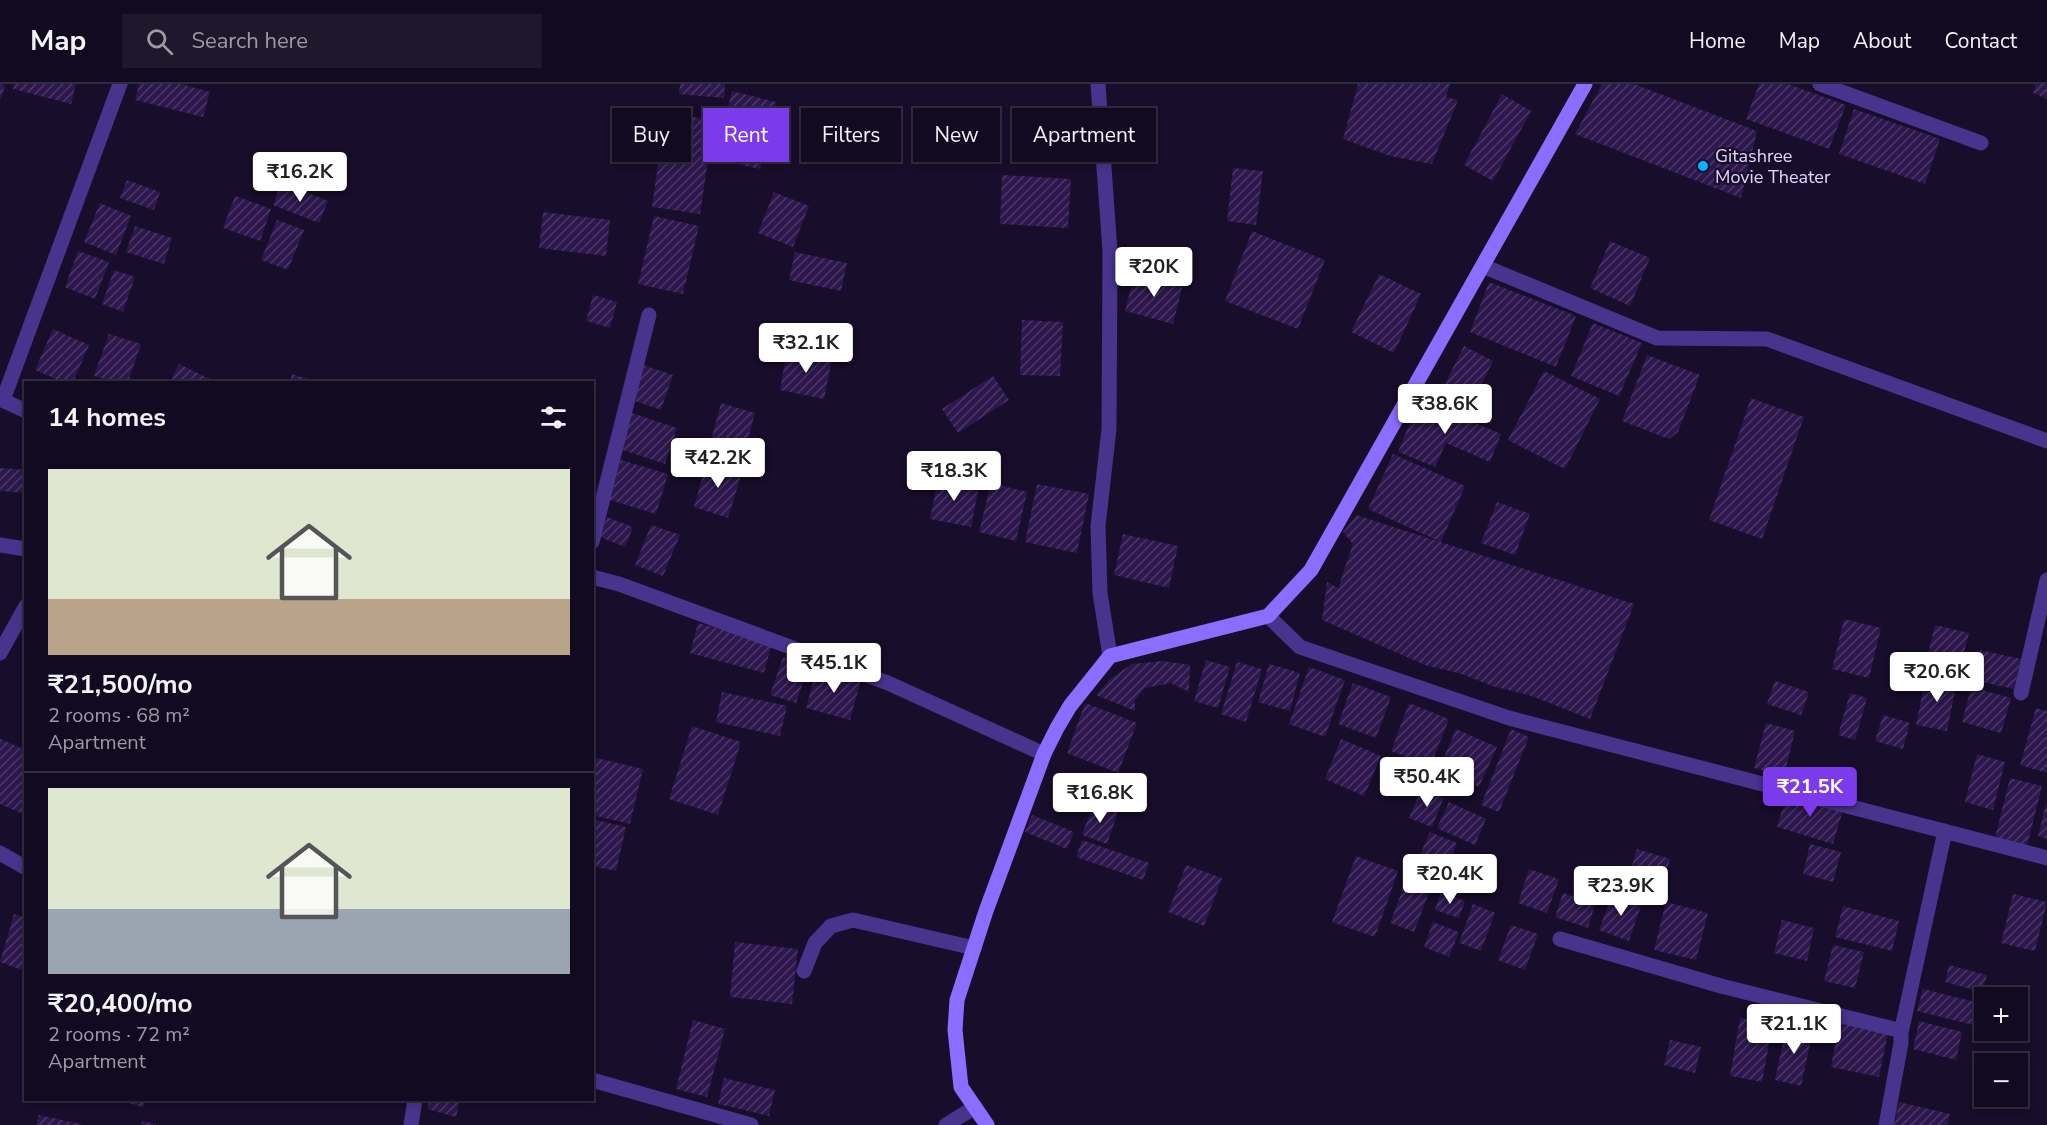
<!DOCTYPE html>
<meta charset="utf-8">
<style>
:root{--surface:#120a20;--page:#1f182d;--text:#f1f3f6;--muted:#9c9aa5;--line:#312b3e;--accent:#7c3aed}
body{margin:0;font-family:"Nunito Sans",sans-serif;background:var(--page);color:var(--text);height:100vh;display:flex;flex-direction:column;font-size:22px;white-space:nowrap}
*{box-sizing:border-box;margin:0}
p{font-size:20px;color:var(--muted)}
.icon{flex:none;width:33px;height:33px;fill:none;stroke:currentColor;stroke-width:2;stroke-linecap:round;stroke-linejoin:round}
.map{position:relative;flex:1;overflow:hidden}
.sheet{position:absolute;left:24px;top:297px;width:570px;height:720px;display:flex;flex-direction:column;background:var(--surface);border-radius:0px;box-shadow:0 3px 9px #0003,0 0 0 2px var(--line)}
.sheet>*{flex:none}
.hud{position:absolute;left:612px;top:24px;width:570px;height:54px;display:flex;gap:12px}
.buttons{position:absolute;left:1974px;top:903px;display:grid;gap:12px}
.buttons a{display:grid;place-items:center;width:54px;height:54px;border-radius:0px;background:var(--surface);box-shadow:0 3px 9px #0003,0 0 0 2px var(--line);font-size:30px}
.price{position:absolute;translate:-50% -51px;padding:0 14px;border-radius:6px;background:#fff;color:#222;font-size:20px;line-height:39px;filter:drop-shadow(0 2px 3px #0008)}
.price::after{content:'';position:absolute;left:50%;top:36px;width:18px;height:14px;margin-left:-9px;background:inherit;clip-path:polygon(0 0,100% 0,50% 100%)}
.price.on{background:var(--accent);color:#fff}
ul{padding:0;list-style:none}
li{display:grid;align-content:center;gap:12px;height:318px;padding:0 24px}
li+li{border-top:2px solid var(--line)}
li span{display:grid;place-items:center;height:186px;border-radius:0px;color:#555}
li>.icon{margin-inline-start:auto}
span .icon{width:108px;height:108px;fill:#fffc;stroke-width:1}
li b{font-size:26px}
h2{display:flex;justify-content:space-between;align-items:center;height:72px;padding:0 24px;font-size:26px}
.tag{padding:0 21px;border-radius:0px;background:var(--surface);box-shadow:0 3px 9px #0003,0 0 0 2px var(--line);font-size:21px;line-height:54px}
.tag.on{background:var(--accent);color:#fff}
header{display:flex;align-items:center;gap:36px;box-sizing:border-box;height:84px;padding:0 30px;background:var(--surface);border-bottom:2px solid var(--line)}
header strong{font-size:28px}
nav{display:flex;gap:33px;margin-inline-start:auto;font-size:21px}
.search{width:420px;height:54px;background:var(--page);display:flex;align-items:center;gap:15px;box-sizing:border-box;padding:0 21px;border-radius:0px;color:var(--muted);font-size:22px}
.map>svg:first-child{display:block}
</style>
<header>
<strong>Map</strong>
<div class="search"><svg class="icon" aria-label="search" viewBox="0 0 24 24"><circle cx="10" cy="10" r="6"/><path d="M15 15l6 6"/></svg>Search here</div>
<nav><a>Home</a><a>Map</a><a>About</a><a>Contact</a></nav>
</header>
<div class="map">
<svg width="2047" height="1041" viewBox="0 0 2047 1041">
<defs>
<pattern id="building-hatch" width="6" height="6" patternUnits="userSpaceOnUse" patternTransform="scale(1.5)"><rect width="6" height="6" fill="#2d174d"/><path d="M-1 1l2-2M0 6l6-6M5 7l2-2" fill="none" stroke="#4b3868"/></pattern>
</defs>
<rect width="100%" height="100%" fill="#180d2a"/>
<path fill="url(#building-hatch)" d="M 0,0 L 5,1 L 1,15 L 0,15 Z
M 14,0 L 76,0 L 71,20 L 13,5 Z
M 139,0 L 181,0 L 210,8 L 203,33 L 135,16 Z
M 680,0 L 725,0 L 724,14 L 679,10 Z
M 1358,0 L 1450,0 L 1446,13 L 1458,16 L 1432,80 L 1390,72 L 1343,55 Z
M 1602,0 L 1634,0 L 1757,47 L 1741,114 L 1575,50 Z
M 1759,0 L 1788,0 L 1846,21 L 1829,65 L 1746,35 Z
M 2036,0 L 2047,0 L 2047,15 L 2033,9 Z
M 732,7 L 776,18 L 760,85 L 716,75 Z
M 1502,10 L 1531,27 L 1493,97 L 1464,81 Z
M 1854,25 L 1940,55 L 1925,100 L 1839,70 Z
M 665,29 L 714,36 L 700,130 L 652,123 Z
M 1233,84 L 1263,87 L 1256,141 L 1227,137 Z
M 1002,91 L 1071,95 L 1068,144 L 1000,140 Z
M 127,96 L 160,108 L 154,126 L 120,114 Z
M 282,98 L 328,117 L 319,139 L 273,121 Z
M 774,108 L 809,122 L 793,163 L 758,149 Z
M 235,112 L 271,125 L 260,157 L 223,144 Z
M 100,119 L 131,132 L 116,171 L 84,158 Z
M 543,128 L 610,136 L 606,172 L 539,164 Z
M 654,132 L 699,142 L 683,210 L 638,200 Z
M 277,136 L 304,146 L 288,186 L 261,176 Z
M 135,142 L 172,154 L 164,180 L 126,168 Z
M 1252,147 L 1325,176 L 1298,245 L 1225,217 Z
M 1610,157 L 1650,174 L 1630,222 L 1590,204 Z
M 78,167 L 109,178 L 95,215 L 65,203 Z
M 795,168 L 847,179 L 841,207 L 789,196 Z
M 114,186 L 135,193 L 123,228 L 102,220 Z
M 1135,188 L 1183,200 L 1173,240 L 1125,227 Z
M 1379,190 L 1421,210 L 1394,269 L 1351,248 Z
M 1489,198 L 1576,232 L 1556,283 L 1470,248 Z
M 593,211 L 617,218 L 610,244 L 586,237 Z
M 1022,236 L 1063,238 L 1060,292 L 1020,291 Z
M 1593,239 L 1642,259 L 1619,312 L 1571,292 Z
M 53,245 L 89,261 L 73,298 L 63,298 L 35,286 Z
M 109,250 L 141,260 L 128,298 L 114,298 L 94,292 Z
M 1464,262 L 1493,277 L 1468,327 L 1439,312 Z
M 787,266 L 832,275 L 824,315 L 780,306 Z
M 1647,271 L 1700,291 L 1678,348 L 1669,355 L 1622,337 Z
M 179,280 L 214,297 L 213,298 L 170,298 Z
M 643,281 L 673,291 L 661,326 L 632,316 Z
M 1544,287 L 1600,315 L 1565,385 L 1508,356 Z
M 292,290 L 319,298 L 290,298 Z
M 993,292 L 1009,316 L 958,349 L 942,325 Z
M 1751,314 L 1804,333 L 1762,455 L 1709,436 Z
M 1420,315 L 1501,350 L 1490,378 L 1446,359 L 1435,383 L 1398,368 Z
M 721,319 L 755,329 L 744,370 L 710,360 Z
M 632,329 L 677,344 L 665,380 L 620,365 Z
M 1393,370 L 1465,402 L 1441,458 L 1368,425 Z
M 621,376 L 668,390 L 656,430 L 610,416 Z
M 707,377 L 742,388 L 728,434 L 694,423 Z
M 0,384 L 26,386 L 26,409 L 0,407 Z
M 938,394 L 979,402 L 971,443 L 930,435 Z
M 991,399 L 1027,408 L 1016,457 L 979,448 Z
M 1037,400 L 1089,410 L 1077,469 L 1025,458 Z
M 1497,418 L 1530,430 L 1515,471 L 1481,459 Z
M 1356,431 L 1634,520 L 1590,635 L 1529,611 L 1492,602 L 1462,590 L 1425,581 L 1322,536 L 1327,498 L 1338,504 L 1353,460 L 1343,448 Z
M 607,433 L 633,443 L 625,463 L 600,453 Z
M 651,441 L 680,451 L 663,492 L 635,481 Z
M 1123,450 L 1178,462 L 1169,504 L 1114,491 Z
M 1844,535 L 1881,544 L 1869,594 L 1832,585 Z
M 698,539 L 772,559 L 764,589 L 690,569 Z
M 1935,541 L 1969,549 L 1961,582 L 1927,574 Z
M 1980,566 L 2021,575 L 2014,605 L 1973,596 Z
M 783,573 L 809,581 L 796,619 L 770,611 Z
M 1206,576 L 1230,583 L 1218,624 L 1194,617 Z
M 1163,577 L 1190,581 L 1189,608 L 1171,599 L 1145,604 L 1135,616 L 1135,627 L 1096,611 L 1110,595 L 1132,580 Z
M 1237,578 L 1262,585 L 1246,638 L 1221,630 Z
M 1269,580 L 1300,589 L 1290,627 L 1258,618 Z
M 1309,583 L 1345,596 L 1325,653 L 1289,640 Z
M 817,584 L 861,596 L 850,636 L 806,624 Z
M 1926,591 L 1957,597 L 1947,647 L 1916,641 Z
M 1775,597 L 1809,608 L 1801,631 L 1767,620 Z
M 1353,599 L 1391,613 L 1376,654 L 1338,640 Z
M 1971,603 L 2011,614 L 2001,649 L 1962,638 Z
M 722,608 L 787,622 L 780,652 L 716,638 Z
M 1850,609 L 1867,614 L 1855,656 L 1838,651 Z
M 1085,619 L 1137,639 L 1118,689 L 1067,669 Z
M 1409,619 L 1449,635 L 1430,683 L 1391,667 Z
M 2036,624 L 2047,627 L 2047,689 L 2020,681 Z
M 1883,631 L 1910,639 L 1903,665 L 1875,657 Z
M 1766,639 L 1795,647 L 1784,692 L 1754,684 Z
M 692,642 L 741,658 L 718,731 L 669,715 Z
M 1456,645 L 1497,663 L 1479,703 L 1439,685 Z
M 1511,645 L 1529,653 L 1499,728 L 1481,721 Z
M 0,655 L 26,666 L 26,723 L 23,730 L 0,720 Z
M 1341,655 L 1381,672 L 1364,712 L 1325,695 Z
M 1977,670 L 2005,678 L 1993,726 L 1965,718 Z
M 597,674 L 643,685 L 630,740 L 592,731 L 592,692 Z
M 2010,694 L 2042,702 L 2027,762 L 1995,754 Z
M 1422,704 L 1444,713 L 1432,743 L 1409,734 Z
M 1787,709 L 1843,726 L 1833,760 L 1777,743 Z
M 1449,718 L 1486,735 L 1475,761 L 1437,744 Z
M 1094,719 L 1118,728 L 1107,760 L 1082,751 Z
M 2046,719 L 2047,719 L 2047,755 L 2038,752 Z
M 1032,731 L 1074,748 L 1067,765 L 1025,748 Z
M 592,735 L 626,743 L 616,787 L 592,782 Z
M 1430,748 L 1457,759 L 1441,797 L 1414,785 Z
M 1082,756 L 1149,779 L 1143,796 L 1076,773 Z
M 1810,760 L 1841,768 L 1833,798 L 1803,790 Z
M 1637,765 L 1670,775 L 1658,814 L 1625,805 Z
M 1356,772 L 1398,787 L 1375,853 L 1332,838 Z
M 1186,781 L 1222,794 L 1204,842 L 1168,828 Z
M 1529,785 L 1559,795 L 1547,829 L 1518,819 Z
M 1407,794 L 1431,804 L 1414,848 L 1390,839 Z
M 1441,808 L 1465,817 L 1459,834 L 1435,826 Z
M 1613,808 L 1642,819 L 1629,857 L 1599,846 Z
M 1563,809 L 1595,820 L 1588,844 L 1555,833 Z
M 2013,810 L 2047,818 L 2035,867 L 2001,859 Z
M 1666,818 L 1708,829 L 1696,876 L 1654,866 Z
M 1473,820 L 1495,829 L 1481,867 L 1459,859 Z
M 1843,822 L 1899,837 L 1892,867 L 1835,853 Z
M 14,830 L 26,834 L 26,873 L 21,886 L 0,878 Z
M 1782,836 L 1814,844 L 1807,877 L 1774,869 Z
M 1433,838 L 1459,848 L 1449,873 L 1424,863 Z
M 1511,841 L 1538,850 L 1525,886 L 1498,876 Z
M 735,858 L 798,865 L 792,920 L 730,913 Z
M 1833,861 L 1864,868 L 1855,904 L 1824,897 Z
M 1949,881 L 1987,891 L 1982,908 L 1945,898 Z
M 1923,905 L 1983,920 L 1977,942 L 1917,927 Z
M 1740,934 L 1773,939 L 1762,998 L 1730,992 Z
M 693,936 L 725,945 L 707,1013 L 676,1005 Z
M 1919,937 L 1962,948 L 1956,976 L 1913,965 Z
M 1839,939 L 1888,949 L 1879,993 L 1831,983 Z
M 1787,940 L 1813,946 L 1801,1002 L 1775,996 Z
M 1670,956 L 1701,963 L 1695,989 L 1664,981 Z
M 724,994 L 775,1006 L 769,1032 L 718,1020 Z
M 117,1016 L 145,1016 L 143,1023 Z
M 430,1016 L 460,1016 L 456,1033 L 427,1025 Z
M 1899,1018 L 1950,1030 L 1947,1041 L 1894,1041 Z
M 39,1031 L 81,1040 L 80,1041 L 36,1041 Z
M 142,1037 L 156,1040 L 156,1041 L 141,1041 Z"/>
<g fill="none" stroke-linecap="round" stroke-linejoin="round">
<path stroke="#48348d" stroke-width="15" d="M 1098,0 L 1110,167 L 1109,345 L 1098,442 L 1100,509 L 1110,572
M 1820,0 L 1981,59
M 1483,182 L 1657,254 L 1767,255 L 2047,357
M 0,315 L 26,327
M 3,316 L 120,0
M 592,458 L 649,231
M 0,461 L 26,465
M 592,493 L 619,500 L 888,599 L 1044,670
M 1268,532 L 1300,563 L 1509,634 L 2047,774
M 0,569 L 26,522
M 2021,609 L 2047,496
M 0,769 L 26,784
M 1560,855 L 1721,902 L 1898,946 L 1901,949 L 1901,959 L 1886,1041
M 804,887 L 815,859 L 831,842 L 853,836 L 974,864
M 1901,949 L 1945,747
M 592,996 L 751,1041
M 411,1041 L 415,1016
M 946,1041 L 975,1023"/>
<path stroke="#8d6dff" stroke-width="15" d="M 987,1041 L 961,1003 L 955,946 L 957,916 L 986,827 L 1044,670 L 1057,644 L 1070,622 L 1110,572 L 1268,532 L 1311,486 L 1585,0"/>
</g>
<circle fill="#02b4ff" stroke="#180d2a" stroke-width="2" cx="1703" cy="82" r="6"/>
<g text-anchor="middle" stroke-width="4.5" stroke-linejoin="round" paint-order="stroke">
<g font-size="18" fill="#e3d6ff" stroke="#180d2a" text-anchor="start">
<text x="1715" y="78">Gitashree<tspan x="1715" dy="21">Movie Theater</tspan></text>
</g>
</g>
</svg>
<div class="buttons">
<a>+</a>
<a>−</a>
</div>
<b class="price" style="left:300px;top:119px">₹16.2K</b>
<b class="price" style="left:1154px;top:214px">₹20K</b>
<b class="price" style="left:806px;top:290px">₹32.1K</b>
<b class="price" style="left:1445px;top:351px">₹38.6K</b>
<b class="price" style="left:718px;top:405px">₹42.2K</b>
<b class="price" style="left:954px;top:418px">₹18.3K</b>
<b class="price" style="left:834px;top:610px">₹45.1K</b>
<b class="price" style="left:1937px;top:619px">₹20.6K</b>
<b class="price" style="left:1427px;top:724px">₹50.4K</b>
<b class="price on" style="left:1810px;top:734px">₹21.5K</b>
<b class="price" style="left:1100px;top:740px">₹16.8K</b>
<b class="price" style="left:1450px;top:821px">₹20.4K</b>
<b class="price" style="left:1621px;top:833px">₹23.9K</b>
<b class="price" style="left:1794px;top:971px">₹21.1K</b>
<div class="hud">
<a class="tag">Buy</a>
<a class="tag on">Rent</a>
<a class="tag">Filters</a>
<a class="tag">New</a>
<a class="tag">Apartment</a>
</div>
<section class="sheet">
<h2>14 homes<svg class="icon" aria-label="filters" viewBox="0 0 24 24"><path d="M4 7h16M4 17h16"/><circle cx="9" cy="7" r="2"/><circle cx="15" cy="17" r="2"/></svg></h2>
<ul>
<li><span style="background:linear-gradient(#dfe7d0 70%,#b9a48a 0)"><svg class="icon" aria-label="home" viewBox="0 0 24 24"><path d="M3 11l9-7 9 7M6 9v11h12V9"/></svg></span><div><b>₹21,500/mo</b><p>2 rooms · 68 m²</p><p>Apartment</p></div></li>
<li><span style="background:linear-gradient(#dfe7d0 65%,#9aa5b1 0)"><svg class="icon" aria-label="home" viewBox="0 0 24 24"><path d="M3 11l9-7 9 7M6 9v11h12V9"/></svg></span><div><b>₹20,400/mo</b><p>2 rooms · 72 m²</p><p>Apartment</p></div></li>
</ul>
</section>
</div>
